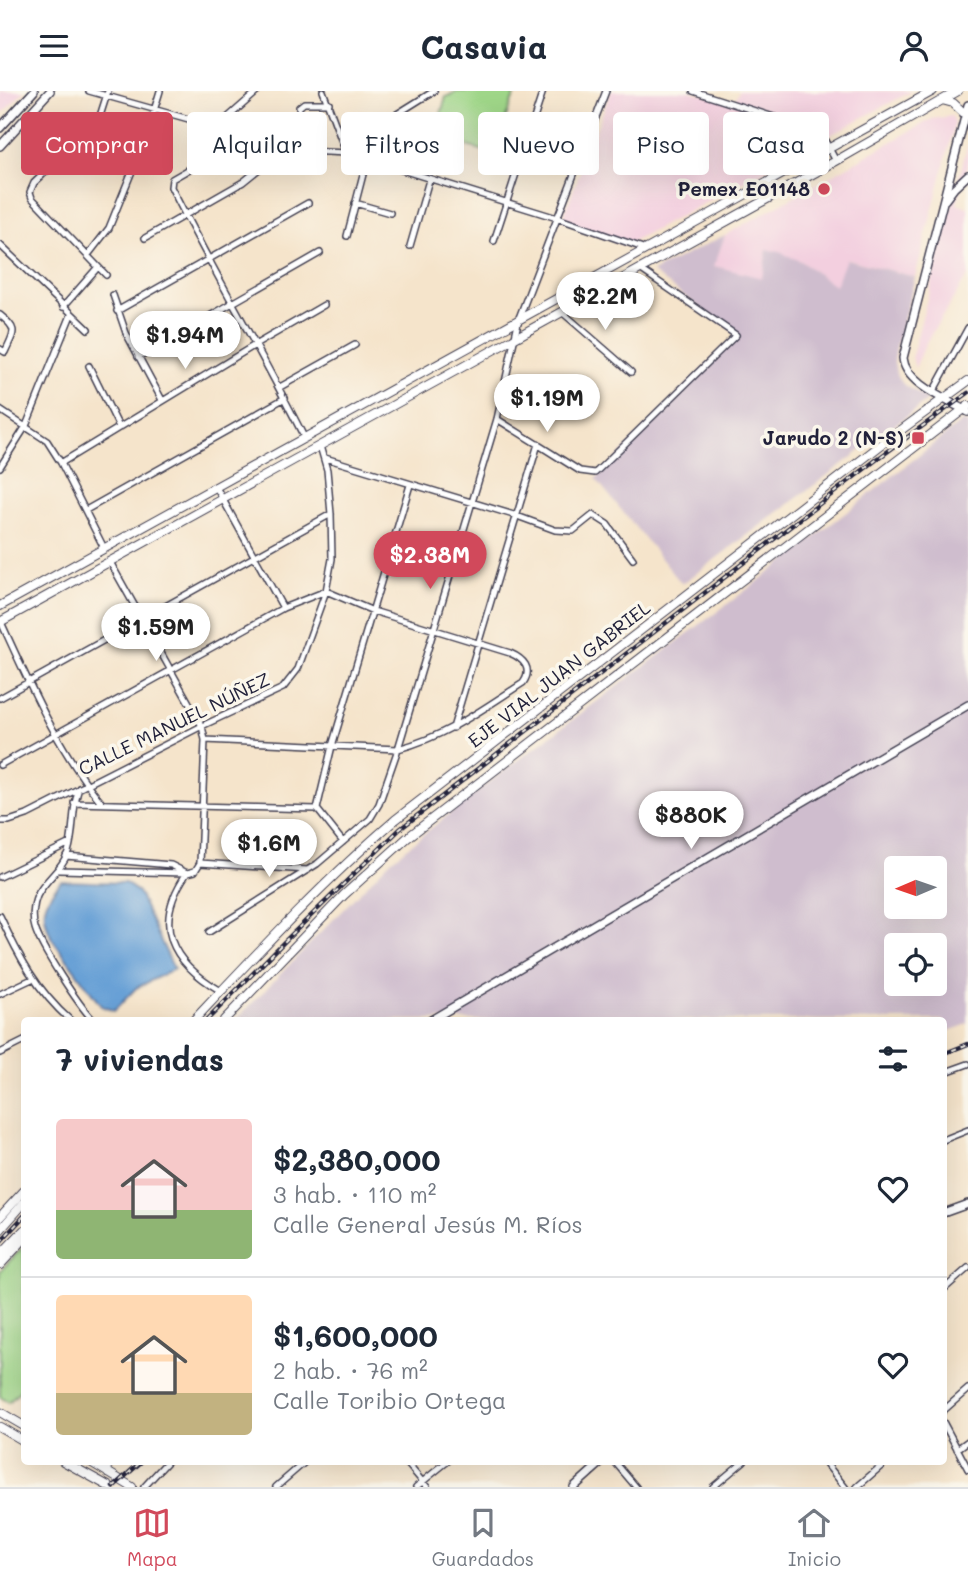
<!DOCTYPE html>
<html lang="es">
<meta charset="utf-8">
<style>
:root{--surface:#fff;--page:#f2f2f3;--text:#1f2937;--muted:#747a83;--line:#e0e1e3;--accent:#d1495b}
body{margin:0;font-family:Mali,sans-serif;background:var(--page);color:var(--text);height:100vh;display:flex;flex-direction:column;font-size:26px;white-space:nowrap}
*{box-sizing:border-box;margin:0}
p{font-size:23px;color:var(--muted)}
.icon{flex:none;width:38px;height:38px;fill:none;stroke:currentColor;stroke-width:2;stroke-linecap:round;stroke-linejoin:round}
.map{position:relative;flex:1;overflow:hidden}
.details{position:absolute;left:21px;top:926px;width:926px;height:448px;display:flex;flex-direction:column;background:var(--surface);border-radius:7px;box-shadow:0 7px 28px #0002}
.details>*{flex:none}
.guide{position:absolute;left:21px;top:21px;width:928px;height:63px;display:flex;gap:14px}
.needle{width:46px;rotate:268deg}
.tools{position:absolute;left:884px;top:765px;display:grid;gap:14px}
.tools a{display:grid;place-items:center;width:63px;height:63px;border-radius:7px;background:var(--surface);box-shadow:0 7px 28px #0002;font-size:35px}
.price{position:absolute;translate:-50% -60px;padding:0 16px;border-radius:24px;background:#fff;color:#222;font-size:23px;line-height:46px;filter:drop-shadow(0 2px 4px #0008)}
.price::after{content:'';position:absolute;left:50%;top:42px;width:21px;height:16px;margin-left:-10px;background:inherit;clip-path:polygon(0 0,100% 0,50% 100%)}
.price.selected{background:var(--accent);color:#fff}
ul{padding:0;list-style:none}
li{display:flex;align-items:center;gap:21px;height:175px;padding:0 35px}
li+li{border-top:2px solid var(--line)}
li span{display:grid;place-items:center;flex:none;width:196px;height:140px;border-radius:7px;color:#555}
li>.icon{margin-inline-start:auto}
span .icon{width:84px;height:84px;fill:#fffc;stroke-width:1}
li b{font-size:30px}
h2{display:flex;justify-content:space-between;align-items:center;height:84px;padding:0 35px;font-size:30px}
.chip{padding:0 24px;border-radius:7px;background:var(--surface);box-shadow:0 7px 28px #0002;font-size:24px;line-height:63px}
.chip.selected{background:var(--accent);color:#fff}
header{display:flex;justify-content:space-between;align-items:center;height:91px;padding:0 35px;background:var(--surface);font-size:32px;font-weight:700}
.menu{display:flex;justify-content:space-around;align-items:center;height:98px;border-top:2px solid var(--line);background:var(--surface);font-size:19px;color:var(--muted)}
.menu a{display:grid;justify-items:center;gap:4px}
.menu .selected{color:var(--accent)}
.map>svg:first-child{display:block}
</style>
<header><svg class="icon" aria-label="menu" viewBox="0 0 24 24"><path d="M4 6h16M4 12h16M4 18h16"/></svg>Casavia<svg class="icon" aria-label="person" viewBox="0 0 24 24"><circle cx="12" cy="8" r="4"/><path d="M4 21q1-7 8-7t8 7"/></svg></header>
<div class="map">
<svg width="968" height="1396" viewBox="0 0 968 1396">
<rect width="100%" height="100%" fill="#fbf7ec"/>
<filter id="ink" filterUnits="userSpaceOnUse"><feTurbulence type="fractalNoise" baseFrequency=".0143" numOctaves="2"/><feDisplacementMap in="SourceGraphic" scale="14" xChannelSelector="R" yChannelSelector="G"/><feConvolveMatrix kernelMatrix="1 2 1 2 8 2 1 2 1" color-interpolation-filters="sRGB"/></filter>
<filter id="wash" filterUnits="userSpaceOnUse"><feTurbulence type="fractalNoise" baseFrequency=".00686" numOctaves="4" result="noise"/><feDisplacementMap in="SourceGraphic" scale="28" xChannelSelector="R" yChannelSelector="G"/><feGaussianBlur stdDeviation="1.57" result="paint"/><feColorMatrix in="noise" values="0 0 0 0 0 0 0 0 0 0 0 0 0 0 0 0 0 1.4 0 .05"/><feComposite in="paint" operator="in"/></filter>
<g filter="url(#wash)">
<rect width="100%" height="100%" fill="#f5e4cb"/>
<path fill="#f3cfdf" d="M 0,0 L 24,0 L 0,25 Z
M 611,0 L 689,0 L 734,11 L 739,0 L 912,0 L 625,155 L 562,129 Z
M 952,25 L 955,32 L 915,186 L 847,168 L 836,196 L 800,170 L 767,159 L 762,188 L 714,175 L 725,144 L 932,28 Z
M 968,52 L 968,73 L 957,113 L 968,117 L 968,184 L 927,250 L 915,277 L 912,265 Z"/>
<path fill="#cfbdce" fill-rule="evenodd" d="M 725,144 L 714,175 L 762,187 L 767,159 L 777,160 L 800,170 L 835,195 L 846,168 L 915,186 L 896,257 L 894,271 L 896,281 L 902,292 L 928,309 L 682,493 L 596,388 L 736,243 L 652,181 Z
M 963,330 L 968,333 L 968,933 L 943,942 L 943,929 L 236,929 L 391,769 L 504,680 L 765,485 ZM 896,777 L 934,777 L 934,816 L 896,816 ZM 896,854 L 934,854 L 934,892 L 896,892 Z"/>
<path fill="#9fd688" stroke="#607c62" stroke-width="2" d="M 458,0 L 516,0 L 492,62 L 434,46 L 446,6 Z
M 24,1155 L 24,1295 L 9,1311 L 0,1306 L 0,1180 Z"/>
<path fill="#67a0d6" stroke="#446188" stroke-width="2" d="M 61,790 L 125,792 L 138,801 L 174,878 L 136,897 L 114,920 L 101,915 L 52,848 C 40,822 42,811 61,790 Z"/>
</g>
<g filter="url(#ink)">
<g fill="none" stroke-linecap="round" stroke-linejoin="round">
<defs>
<path id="street" d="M 89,0 L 217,36
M 323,0 L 345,59
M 693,0 L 811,38 L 824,48 L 836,70
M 217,36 L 226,48 L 226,57 L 172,88 L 171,96 C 213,180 262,262 304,346
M 217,36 L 258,0
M 344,56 L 434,0
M 305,60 L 299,16 L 304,12 L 329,12
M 355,112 L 390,122
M 347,145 L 367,68
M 145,147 L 243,91 L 275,65 L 305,60 L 347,62 L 557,127 L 646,158
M 494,150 L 543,0
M 0,154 L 88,238
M 410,155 L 429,89
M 88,164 L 109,137 L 147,43 L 160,0
M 106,184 L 32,107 L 30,101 L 34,92 L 93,36 L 100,25 L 108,0
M 113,204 L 126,242 L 162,309
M 63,216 L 98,176
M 117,220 L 308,112
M 562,221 L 631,281
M 0,224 C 19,239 14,241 5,261 L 0,258
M 138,266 L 320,162
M 89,275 L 119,336
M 280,296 L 355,254
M 933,301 L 968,237
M 0,319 L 47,350 L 61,372 L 104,457
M 497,328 L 580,380 L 595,382 L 736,244 L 640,178
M 325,367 L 517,425 L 555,439 L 573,440 L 593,424 L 607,433 L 633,468
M 61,372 L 255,254 L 324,214
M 0,376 L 26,335 L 71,224
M 216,396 L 283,517
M 86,419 L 285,307
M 110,471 L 202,635 L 205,649 L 200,772
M 1,531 C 29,592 58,659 101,711
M 0,607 L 331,423
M 453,637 L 538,353
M 0,674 L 283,517 L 326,500 L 373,520 L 510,562 C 524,568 533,578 523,592 C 481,619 447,645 398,658 L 205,649
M 79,697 C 71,718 75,740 68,761 C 62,779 45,788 37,805 C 33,814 32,828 35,837 C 41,857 78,913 93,929
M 74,712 L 317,718 L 343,751
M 317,718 L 332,655 L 410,394
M 0,730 L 9,730 L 27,724 L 202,635 L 283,597 L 298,578 L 326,500 L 332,468 L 331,423 L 327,379 L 320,355
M 66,765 L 171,774 L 187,782
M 200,772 L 308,779
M 59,779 L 187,782 L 195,780 L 200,772
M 187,782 C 151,834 171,871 221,900
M 0,786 L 70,752
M 0,825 C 18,864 37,900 70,929
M 209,841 L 317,773 L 370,728 L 379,713 L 398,658 L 497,328 L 519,227 L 606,0
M 0,903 L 32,888
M 0,962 L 24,950
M 943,982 L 968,973
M 943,1049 L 968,1039
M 943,1199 L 968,1177
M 943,1320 L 968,1298
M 943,1331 L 968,1378
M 957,1358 L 968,1350
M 405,1370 L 427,1396
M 614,1370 L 636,1396
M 824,1370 L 845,1396
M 144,1396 L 168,1370
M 276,1396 L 306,1370
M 416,1396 L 448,1370
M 713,1396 L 744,1370
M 857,1396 L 887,1370"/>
<path id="secondary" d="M 968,14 L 903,267 C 905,293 948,309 968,321
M 0,37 L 34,0
M 0,55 L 50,0
M 945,109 L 954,97 L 968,84
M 431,929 L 968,614
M 943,1122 L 968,1113
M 574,1396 L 603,1370"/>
<path id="primary" d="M 942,9 L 953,12 L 966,24
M 0,515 L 933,0
M 0,531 L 836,70 L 958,0
M 194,929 C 259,860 323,791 395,729 L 886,350 L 968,290
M 224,929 L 344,804 L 407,747 L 968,315
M 0,1126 L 24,1100
M 0,1139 L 24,1112
M 0,1164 L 24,1139
M 0,1174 L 24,1148
M 0,1321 L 24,1335
M 0,1336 L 24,1350
M 63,1370 L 110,1396
M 89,1370 L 132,1396
M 107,1370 L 108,1382"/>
</defs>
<use href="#street" stroke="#423f51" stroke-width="8"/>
<use href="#secondary" stroke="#423f51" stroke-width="10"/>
<use href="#primary" stroke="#423f51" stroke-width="10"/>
<use href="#street" stroke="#fff" stroke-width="5"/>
<use href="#secondary" stroke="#fff" stroke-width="7"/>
<use href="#primary" stroke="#fff" stroke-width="8"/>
<defs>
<path id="rail" d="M 207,929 L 284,851 L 400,738 L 876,369 L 968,302
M 943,963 L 968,953
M 0,1151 L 24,1125
M 113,1396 L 142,1370"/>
</defs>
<use href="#rail" stroke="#22223b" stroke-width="4.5"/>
<use href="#rail" stroke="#fbf7ec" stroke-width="2" stroke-dasharray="5" stroke-linecap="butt"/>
</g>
</g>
<g fill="#d1495b" stroke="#fbf7ec" stroke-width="2.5">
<circle cx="824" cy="98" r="7"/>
<rect x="911" y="340" width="14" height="14" rx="3.5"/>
</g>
<g text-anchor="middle" stroke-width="7" stroke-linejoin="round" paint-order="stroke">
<g font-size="19" font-weight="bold" fill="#22223b" stroke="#fbf7ec" text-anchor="end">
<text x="810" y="105">Pemex E01148</text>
<text x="904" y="354">Jarudo 2 (N-S)</text>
</g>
<g font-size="19" fill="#22223b" stroke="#fbf7ec">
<text transform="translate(559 583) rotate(-38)" y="7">EJE VIAL JUAN GABRIEL</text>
<text transform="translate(174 633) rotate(-26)" y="7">CALLE MANUEL NÚÑEZ</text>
</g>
</g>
</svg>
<div class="tools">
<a><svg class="needle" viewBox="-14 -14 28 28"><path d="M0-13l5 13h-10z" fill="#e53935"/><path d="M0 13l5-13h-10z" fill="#747a83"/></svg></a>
<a><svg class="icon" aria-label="locate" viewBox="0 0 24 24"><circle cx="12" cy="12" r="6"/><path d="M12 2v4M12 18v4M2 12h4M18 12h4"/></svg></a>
</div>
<b class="price" style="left:605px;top:241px">$2.2M</b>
<b class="price" style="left:185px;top:280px">$1.94M</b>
<b class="price" style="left:547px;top:343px">$1.19M</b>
<b class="price selected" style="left:430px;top:500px">$2.38M</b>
<b class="price" style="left:156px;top:572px">$1.59M</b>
<b class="price" style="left:691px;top:760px">$880K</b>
<b class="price" style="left:269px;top:788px">$1.6M</b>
<div class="guide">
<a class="chip selected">Comprar</a>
<a class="chip">Alquilar</a>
<a class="chip">Filtros</a>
<a class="chip">Nuevo</a>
<a class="chip">Piso</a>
<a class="chip">Casa</a>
</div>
<section class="details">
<h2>7 viviendas<svg class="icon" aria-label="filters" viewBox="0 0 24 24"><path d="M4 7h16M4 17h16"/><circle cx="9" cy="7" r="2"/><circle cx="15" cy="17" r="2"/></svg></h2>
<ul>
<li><span style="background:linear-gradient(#f6c9c9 65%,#8fb573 0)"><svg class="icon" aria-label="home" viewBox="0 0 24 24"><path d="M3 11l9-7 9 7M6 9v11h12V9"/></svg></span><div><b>$2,380,000</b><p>3 hab. · 110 m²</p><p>Calle General Jesús M. Ríos</p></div><svg class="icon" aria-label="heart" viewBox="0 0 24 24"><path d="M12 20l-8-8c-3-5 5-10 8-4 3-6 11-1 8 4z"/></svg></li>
<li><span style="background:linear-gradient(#ffd9b3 70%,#c2b280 0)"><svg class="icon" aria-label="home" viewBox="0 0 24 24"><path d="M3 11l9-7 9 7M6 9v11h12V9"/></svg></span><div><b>$1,600,000</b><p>2 hab. · 76 m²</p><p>Calle Toribio Ortega</p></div><svg class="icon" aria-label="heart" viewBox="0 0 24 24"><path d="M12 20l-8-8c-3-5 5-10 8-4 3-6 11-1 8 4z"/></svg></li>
</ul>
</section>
</div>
<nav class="menu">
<a class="selected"><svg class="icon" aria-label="map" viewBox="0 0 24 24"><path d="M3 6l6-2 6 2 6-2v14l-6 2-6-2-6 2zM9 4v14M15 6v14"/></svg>Mapa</a>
<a><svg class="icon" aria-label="saved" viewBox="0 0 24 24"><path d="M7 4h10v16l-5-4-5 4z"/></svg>Guardados</a>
<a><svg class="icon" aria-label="home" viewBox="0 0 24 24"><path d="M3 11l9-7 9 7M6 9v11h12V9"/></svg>Inicio</a>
</nav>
